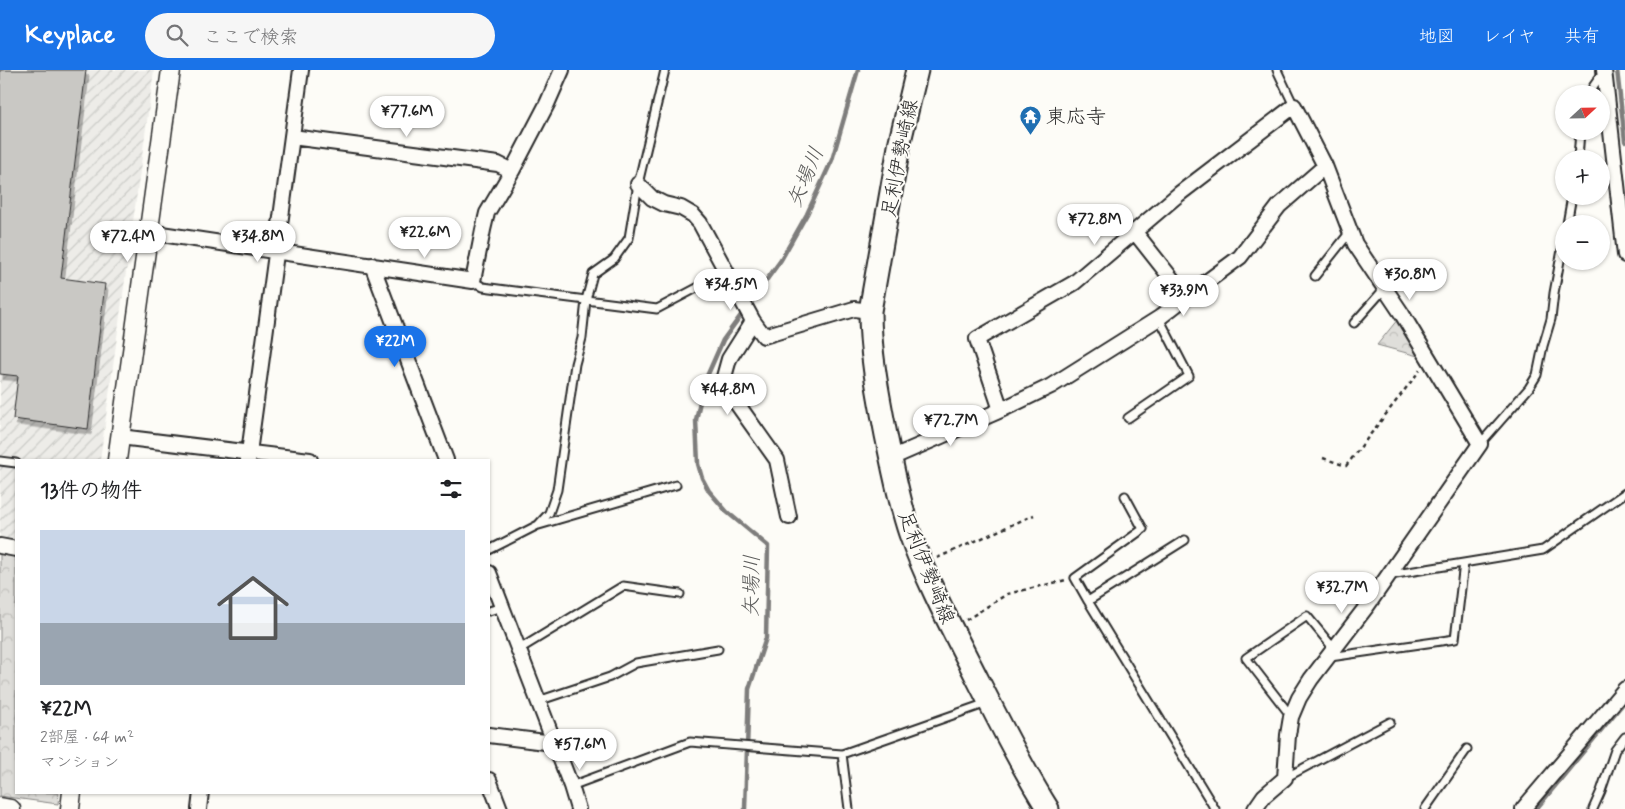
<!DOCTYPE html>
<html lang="ja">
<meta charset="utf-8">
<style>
:root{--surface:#fff;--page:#f6f6f6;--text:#202124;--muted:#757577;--line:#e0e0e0;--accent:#1a73e8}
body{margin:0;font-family:Mynerve,"Klee One",sans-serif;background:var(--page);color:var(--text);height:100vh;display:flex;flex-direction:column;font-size:19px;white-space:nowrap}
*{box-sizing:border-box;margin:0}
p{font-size:16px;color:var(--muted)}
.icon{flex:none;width:28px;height:28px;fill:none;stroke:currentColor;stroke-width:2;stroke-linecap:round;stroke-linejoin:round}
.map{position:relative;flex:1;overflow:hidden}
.panel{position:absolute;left:15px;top:389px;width:475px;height:335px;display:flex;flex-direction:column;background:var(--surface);border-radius:0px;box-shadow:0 1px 4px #0004}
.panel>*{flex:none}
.needle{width:32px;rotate:68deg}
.controls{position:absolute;left:1555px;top:15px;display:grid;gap:10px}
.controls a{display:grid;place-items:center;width:55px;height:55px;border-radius:50%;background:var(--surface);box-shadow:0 1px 4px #0004;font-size:25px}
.price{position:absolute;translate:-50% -42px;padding:0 11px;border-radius:18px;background:#fff;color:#222;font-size:16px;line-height:32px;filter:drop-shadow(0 1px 2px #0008)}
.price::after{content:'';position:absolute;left:50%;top:30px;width:15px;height:11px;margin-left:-8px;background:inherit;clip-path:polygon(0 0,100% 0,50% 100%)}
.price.on{background:var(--accent);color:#fff}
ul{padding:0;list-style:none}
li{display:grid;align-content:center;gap:10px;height:265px;padding:0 25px}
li+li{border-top:1px solid var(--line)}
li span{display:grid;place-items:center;height:155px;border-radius:0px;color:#555}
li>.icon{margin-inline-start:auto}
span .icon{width:90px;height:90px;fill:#fffc;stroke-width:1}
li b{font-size:21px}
h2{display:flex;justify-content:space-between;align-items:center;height:60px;padding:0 25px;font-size:21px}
header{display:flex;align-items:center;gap:30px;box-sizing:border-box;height:70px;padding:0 25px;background:var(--accent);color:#fff}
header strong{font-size:24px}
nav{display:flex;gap:28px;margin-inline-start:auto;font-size:18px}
.search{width:350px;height:45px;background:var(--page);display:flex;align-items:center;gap:12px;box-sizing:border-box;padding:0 18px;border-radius:28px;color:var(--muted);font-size:19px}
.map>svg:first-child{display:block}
</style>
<header>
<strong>Keyplace</strong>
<div class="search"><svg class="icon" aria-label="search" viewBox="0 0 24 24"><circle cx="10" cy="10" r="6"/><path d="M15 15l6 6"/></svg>ここで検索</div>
<nav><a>地図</a><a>レイヤ</a><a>共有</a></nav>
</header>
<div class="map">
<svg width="1625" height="739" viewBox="0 0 1625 739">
<defs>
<pattern id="industrial-furrows" width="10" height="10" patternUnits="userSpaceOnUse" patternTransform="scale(1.25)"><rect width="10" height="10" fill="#edece8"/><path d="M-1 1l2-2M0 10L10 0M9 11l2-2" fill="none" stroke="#cbcbc7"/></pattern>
<pattern id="park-crowns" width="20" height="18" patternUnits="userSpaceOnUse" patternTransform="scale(1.25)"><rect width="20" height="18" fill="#dfdeda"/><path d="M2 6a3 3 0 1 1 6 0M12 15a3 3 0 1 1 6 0" fill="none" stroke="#c0bfbb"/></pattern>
<filter id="shadow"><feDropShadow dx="3" dy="5.5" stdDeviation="0" flood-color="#0004"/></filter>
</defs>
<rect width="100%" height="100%" fill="#fdfcf7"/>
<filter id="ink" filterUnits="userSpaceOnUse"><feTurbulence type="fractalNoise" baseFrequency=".02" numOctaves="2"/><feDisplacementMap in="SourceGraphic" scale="10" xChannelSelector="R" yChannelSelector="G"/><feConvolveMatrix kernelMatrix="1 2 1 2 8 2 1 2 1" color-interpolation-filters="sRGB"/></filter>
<g filter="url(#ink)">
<path fill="url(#industrial-furrows)" d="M 0,0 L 154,0 L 100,390 L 16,390 L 16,472 L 0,470 Z"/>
<path fill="url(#park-crowns)" stroke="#858482" d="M 1402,244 L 1429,289 L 1377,275 Z
M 0,484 L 16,486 L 16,722 L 59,723 L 58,734 L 0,726 Z"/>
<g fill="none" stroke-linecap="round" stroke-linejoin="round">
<path stroke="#7e7d7b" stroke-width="4.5" d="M 1617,0 L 1625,71
M 745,739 L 749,619 L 766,568 L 768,476 L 727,442 L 709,421 L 702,408 L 698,394 L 696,350 L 704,313 L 723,270 L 781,190 L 807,144 L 832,90 L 858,0
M 1536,739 L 1625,631"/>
</g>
<path fill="#c9c8c4" stroke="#2b2b2b" filter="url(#shadow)" d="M 0,0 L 86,0 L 61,208 L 105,214 L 88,359 L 13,349 L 18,306 L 0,304 Z"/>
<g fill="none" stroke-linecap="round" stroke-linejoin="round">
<defs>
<path id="service" d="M 1277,0 L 1294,36
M 1588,24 L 1599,8 L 1604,6
M 1578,89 L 1580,61
M 1567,154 L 1572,126
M 1315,206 L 1350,162
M 473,211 L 483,217 L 657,239 L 727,202
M 1354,253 L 1385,218
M 1128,348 L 1189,306 L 1159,248
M 1480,374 L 1529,318 L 1537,305 L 1543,276 L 1551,249 L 1554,223 L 1564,169
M 0,391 L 16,393
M 539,455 L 676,415
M 1185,470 L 1088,531 L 1215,739
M 489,480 L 538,455 L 549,443 L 557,420 L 575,294 L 582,268 L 586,230 L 593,204 L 614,189 L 629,168 L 638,114 L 665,0
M 1390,505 L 1543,480 L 1625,423
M 1088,531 L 1075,508 L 1143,459 L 1125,426
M 489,541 L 502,537
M 518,580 L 623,516 L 680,524
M 1330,587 L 1455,569 L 1464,493
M 538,631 L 610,607 L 636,593 L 718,579
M 1291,646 L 1246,588 L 1307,546 L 1334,579
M 842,684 L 849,739
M 1285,708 L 1390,652
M 571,716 L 690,672 L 842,684 L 987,633
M 1425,739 L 1467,679
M 1593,739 L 1601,721 L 1615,680 L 1625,667"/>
<path id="minor" d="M 1604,0 L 1625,185
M 292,67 L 498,94 L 512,101
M 638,114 L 652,128 L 664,134 L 681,138 L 693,145 L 700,153 L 753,251 L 764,266 L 854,239 L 870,241
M 1134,161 L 1186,227
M 148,162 L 473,211 L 483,160 L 487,143 L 512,101 L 547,34 L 562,0
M 372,195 L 446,390
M 753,251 L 729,289 L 724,307 L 728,321 L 777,390 L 789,447
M 1001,340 L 977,269 L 1074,213 L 1179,124 L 1294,36 L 1325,96 L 1355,174 L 1402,244 L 1480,374 L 1367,536 L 1311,609 L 1299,628 L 1291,647 L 1288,665 L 1285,708 L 1264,726 L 1255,739
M 120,367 L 310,390
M 891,388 L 1001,340 L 1051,316 L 1159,248 L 1186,227 L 1240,187 L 1279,136 L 1325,96
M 248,390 L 301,0
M 0,476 L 16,479
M 489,503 L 571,716 L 578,739
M 489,665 L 553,673
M 489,710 L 500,739
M 199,739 L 201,722
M 1523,739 L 1625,619"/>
<path id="tertiary" d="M 117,390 L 171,0
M 0,737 L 11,739
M 70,739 L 72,722"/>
<path id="primary" d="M 917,0 L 900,71 L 870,241 C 870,283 878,323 886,365 C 893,398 899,432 910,464 C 928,515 955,564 979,612 C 1001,655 1022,698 1048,739"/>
</defs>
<use href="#service" stroke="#2b2b2b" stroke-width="11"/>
<use href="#minor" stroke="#2b2b2b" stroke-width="18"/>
<use href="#tertiary" stroke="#2b2b2b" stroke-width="21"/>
<use href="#primary" stroke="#2b2b2b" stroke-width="25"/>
<path stroke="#2b2b2b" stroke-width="2.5" stroke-dasharray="4 4" stroke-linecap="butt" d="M 1323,388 L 1346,396 L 1420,300
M 937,488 L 1034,445
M 966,550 L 1007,524 L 1066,510"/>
<use href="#service" stroke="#fdfcf7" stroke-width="7"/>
<use href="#minor" stroke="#fdfcf7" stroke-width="14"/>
<use href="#tertiary" stroke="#fdfcf7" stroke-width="18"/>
<use href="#primary" stroke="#fdfcf7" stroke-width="21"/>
</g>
</g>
<defs>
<symbol id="temple-pin" viewBox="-11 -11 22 30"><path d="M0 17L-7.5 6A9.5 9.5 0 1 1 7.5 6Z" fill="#1f6fb2" stroke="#fdfcf7"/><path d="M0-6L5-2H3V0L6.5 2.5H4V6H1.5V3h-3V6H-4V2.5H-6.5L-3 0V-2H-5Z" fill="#fff"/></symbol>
</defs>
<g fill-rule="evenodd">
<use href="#temple-pin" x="1018" y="34" width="25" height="34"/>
</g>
<g text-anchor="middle" stroke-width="4" stroke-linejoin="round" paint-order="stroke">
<g font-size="20" fill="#2b2b2b" stroke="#fdfcf7" text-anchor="start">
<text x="1046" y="53">東応寺</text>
</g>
<g font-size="20" fill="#2b2b2b" stroke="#fdfcf7">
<text transform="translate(899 88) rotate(-79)" y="7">足利伊勢崎線</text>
<text transform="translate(927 497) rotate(68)" y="7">足利伊勢崎線</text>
</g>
<g font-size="21" font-style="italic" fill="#5b5b5a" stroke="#fdfcf7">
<text transform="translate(805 107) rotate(-67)" y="7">矢場川</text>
<text transform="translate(751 516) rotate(-89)" y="7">矢場川</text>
</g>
</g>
</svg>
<div class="controls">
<a><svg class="needle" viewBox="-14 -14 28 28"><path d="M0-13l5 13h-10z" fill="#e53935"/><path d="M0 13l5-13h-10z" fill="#757577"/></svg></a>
<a>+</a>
<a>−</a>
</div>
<b class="price" style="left:407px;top:68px">¥77.6M</b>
<b class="price" style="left:1095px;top:176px">¥72.8M</b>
<b class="price" style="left:425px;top:189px">¥22.6M</b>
<b class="price" style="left:128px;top:193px">¥72.4M</b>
<b class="price" style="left:258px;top:193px">¥34.8M</b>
<b class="price" style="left:1410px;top:231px">¥30.8M</b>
<b class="price" style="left:731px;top:241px">¥34.5M</b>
<b class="price" style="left:1184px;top:247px">¥33.9M</b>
<b class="price on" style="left:395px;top:298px">¥22M</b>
<b class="price" style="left:728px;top:346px">¥44.8M</b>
<b class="price" style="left:951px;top:377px">¥72.7M</b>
<b class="price" style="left:1342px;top:544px">¥32.7M</b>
<b class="price" style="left:580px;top:701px">¥57.6M</b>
<section class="panel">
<h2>13件の物件<svg class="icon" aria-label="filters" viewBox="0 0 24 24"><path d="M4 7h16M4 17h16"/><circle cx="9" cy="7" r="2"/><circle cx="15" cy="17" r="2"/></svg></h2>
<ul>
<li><span style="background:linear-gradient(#c9d6e8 60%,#9aa5b1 0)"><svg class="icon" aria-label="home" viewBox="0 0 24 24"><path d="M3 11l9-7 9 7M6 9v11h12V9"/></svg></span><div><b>¥22M</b><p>2部屋 · 64 m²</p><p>マンション</p></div></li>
</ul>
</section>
</div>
